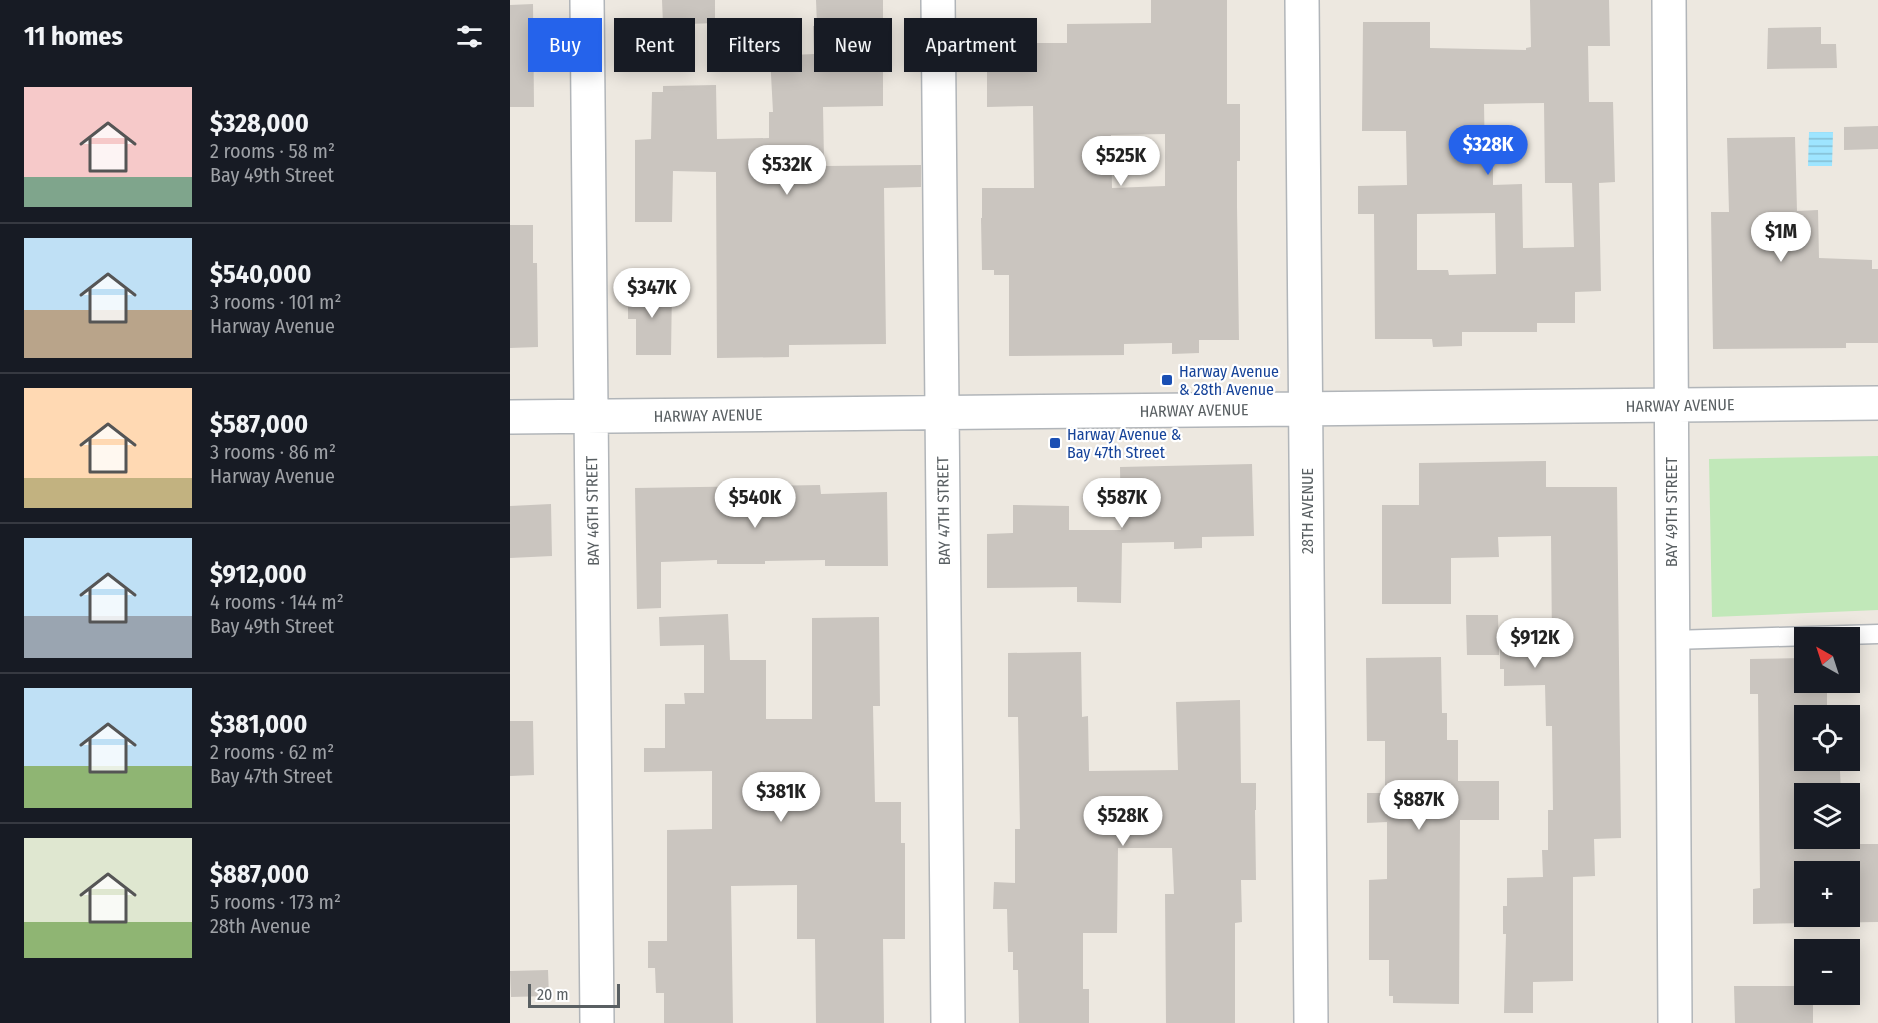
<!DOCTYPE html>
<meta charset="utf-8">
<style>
:root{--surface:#171b24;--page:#242831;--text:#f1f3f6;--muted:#9ea1a6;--line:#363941;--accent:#2563eb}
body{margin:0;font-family:"Fira Sans Condensed",sans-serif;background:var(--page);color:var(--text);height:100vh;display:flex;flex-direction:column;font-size:22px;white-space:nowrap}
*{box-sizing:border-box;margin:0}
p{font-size:20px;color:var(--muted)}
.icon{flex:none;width:33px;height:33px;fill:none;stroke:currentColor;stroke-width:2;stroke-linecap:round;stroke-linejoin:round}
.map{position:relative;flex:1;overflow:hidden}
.details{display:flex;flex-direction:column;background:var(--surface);width:510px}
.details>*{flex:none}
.hud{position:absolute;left:18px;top:18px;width:570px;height:54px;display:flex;gap:12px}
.needle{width:39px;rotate:321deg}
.buttons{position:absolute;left:1284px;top:627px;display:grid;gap:12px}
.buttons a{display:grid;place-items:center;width:66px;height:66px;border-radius:0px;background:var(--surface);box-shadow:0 3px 15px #0003;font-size:30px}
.scale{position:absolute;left:18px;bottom:15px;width:92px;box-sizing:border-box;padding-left:6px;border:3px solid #595f62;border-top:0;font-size:16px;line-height:21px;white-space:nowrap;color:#595f62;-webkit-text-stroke:4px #fff;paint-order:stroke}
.price{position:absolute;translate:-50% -51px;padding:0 14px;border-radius:21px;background:#fff;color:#222;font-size:20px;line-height:39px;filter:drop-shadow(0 2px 3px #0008)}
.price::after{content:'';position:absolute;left:50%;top:36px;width:18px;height:14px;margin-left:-9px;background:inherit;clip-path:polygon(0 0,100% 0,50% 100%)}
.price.current{background:var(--accent);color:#fff}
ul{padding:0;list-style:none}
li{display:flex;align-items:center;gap:18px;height:150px;padding:0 24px}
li+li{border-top:2px solid var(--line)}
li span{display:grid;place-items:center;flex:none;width:168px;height:120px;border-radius:0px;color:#555}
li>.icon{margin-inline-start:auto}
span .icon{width:72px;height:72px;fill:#fffc;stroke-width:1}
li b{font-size:26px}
h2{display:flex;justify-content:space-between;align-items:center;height:72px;padding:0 24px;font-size:26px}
.chip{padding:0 21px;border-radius:0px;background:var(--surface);box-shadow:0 3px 15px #0003;font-size:21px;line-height:54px}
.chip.current{background:var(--accent);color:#fff}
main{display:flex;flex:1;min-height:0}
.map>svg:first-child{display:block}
</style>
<main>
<section class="details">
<h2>11 homes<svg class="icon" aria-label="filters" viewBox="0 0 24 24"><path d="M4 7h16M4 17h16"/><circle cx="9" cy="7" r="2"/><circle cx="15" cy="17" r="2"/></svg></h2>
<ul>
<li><span style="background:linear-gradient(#f6c9c9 75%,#7fa58c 0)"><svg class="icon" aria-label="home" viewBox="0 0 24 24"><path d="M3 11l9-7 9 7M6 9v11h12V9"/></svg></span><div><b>$328,000</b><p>2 rooms · 58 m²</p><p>Bay 49th Street</p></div></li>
<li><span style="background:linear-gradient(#bfe0f5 60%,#b9a48a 0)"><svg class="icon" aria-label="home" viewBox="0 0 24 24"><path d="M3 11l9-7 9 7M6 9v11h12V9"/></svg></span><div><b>$540,000</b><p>3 rooms · 101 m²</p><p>Harway Avenue</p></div></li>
<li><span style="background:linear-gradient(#ffd9b3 75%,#c2b280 0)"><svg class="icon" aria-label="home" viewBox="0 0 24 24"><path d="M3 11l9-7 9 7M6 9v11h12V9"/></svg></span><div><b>$587,000</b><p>3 rooms · 86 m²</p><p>Harway Avenue</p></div></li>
<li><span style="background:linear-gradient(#bfe0f5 65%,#9aa5b1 0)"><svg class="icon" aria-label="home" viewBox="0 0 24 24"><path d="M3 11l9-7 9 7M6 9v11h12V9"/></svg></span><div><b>$912,000</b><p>4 rooms · 144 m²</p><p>Bay 49th Street</p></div></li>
<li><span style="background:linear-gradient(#bfe0f5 65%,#8fb573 0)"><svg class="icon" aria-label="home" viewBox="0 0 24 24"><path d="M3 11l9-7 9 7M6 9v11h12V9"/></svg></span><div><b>$381,000</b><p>2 rooms · 62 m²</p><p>Bay 47th Street</p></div></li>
<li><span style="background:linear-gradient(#dfe7d0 70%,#8fb573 0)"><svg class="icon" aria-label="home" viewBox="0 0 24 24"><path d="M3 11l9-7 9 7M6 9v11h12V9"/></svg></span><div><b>$887,000</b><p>5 rooms · 173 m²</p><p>28th Avenue</p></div></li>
</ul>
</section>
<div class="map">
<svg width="1368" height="1023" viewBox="0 0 1368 1023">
<defs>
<pattern id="water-rules" width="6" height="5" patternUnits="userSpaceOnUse" patternTransform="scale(1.5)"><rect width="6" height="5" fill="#9ee5ff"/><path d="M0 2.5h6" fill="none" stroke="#84bdd2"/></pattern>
</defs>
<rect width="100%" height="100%" fill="#ede8e0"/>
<path fill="#c1e8b9" d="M 1368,456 L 1368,610 L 1202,617 L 1199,459 Z"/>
<path fill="url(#water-rules)" d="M 1299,132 L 1323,132 L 1322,166 L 1298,166 Z"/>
<path fill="#cac5bf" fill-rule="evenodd" d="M 152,0 L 205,0 L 205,23 L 153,25 Z
M 306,0 L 373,0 L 373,106 L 313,107 L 314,160 L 316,160 L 316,166 L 411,165 L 411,187 L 374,188 L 376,344 L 279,345 L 279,357 L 207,358 L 206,172 L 163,171 L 162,222 L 125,222 L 125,140 L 141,139 L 142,92 L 153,92 L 153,86 L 206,85 L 207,139 L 259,138 L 259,112 L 263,112 L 260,56 L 304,54 L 303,26 L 307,26 Z
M 641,0 L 717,0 L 717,104 L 730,104 L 730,161 L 727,161 L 727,207 L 729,340 L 689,340 L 689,353 L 662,354 L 662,343 L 614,344 L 614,355 L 499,356 L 499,275 L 484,275 L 484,270 L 472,270 L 471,218 L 472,218 L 472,188 L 524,188 L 523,106 L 477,107 L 477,52 L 513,52 L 513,43 L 557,43 L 557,24 L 641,23 ZM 655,134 L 655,186 L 602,188 L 601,135 Z
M 1020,0 L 1099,0 L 1100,46 L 1078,46 L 1079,102 L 1103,102 L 1105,182 L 1089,183 L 1091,291 L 1065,292 L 1065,323 L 1027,323 L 1027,332 L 952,332 L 952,346 L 923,347 L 922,339 L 865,339 L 864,214 L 848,214 L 848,186 L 897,185 L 896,131 L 852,131 L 853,22 L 920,22 L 920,48 L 1016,50 L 1016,48 L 1021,47 ZM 1034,103 L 1035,183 L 1062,183 L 1064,247 L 1013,248 L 1012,184 L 983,185 L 983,162 L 975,162 L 974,104 ZM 985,213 L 986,274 L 939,275 L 938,270 L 907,270 L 907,214 Z
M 23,4 L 24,107 L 0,107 L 0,5 Z
M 1311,27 L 1311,44 L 1326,44 L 1327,68 L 1257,69 L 1258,28 Z
M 1368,126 L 1368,149 L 1334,150 L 1334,127 Z
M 1285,137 L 1287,211 L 1308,210 L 1309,258 L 1362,260 L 1362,269 L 1368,269 L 1368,343 L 1336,343 L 1336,348 L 1203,349 L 1201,212 L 1219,212 L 1217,138 Z
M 0,225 L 23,225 L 23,263 L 27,263 L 28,347 L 0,348 Z
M 126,286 L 162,287 L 161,355 L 126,355 L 126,319 L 118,319 L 118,291 L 126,291 Z
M 1036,461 L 1036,487 L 1107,487 L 1111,838 L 1084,839 L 1085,876 L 1063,877 L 1063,981 L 1023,982 L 1023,1013 L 994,1013 L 996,934 L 993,934 L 993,906 L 997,906 L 997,878 L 1033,877 L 1032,850 L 1038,850 L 1038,810 L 1043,810 L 1042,726 L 1036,726 L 1035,685 L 994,686 L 994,669 L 990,669 L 990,646 L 1042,645 L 1041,536 L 988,537 L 989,557 L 941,558 L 941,604 L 872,604 L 872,505 L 909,505 L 909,463 Z
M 742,464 L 744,536 L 692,537 L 692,548 L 664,549 L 664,542 L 612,543 L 611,603 L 567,602 L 567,587 L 477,588 L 477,534 L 503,533 L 503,505 L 559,506 L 559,530 L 611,530 L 610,467 Z
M 310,485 L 311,494 L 377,492 L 378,566 L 315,566 L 315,560 L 255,561 L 255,564 L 207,564 L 207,560 L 151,562 L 151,608 L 127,609 L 125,488 Z
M 41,504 L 42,556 L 0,558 L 0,506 Z
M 218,614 L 220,660 L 256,660 L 256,719 L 302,719 L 302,618 L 369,617 L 370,706 L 363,706 L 365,802 L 391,802 L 391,843 L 395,843 L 395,939 L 373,939 L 374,1023 L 306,1023 L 305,939 L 287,939 L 287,885 L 221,886 L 223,1023 L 154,1023 L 154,993 L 146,993 L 145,968 L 138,968 L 138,941 L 157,941 L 157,830 L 202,829 L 202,771 L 134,772 L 134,748 L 155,748 L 155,704 L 175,704 L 174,693 L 194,693 L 194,645 L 150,646 L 149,617 Z
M 956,615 L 988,615 L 989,655 L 957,655 Z
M 571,652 L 572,717 L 578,716 L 579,771 L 668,770 L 666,702 L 730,700 L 731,783 L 746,783 L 746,810 L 745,810 L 746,880 L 731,880 L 732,922 L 725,923 L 725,1023 L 656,1023 L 655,894 L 664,894 L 662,848 L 608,848 L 607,933 L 573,933 L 573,989 L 579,989 L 579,1023 L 509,1023 L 508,970 L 503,970 L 503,952 L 498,952 L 497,909 L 483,909 L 484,882 L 505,883 L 505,829 L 510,829 L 508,717 L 498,717 L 498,653 Z
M 931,657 L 932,713 L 937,713 L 937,740 L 948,740 L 948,781 L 989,781 L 989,820 L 950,820 L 949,1004 L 883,1003 L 883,996 L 879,996 L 879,960 L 859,960 L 859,880 L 877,879 L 877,822 L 857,823 L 857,793 L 875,793 L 875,741 L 857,741 L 856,658 Z
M 1294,658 L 1294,682 L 1317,682 L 1317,716 L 1294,716 L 1294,760 L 1318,760 L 1318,771 L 1330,771 L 1331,794 L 1294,794 L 1294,838 L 1319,838 L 1319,844 L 1368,844 L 1368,922 L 1243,924 L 1243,889 L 1250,888 L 1248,694 L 1240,694 L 1240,659 ZM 1294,872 L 1340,872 L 1340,916 L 1294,916 Z
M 0,721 L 23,721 L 24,775 L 0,776 Z
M 38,970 L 39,996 L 1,997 L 0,971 Z
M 1224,986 L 1294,986 L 1294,994 L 1303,994 L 1303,1023 L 1225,1023 Z"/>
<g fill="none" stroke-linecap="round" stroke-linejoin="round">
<defs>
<path id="lane" d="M 1162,640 L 1368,634"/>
<path id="street" d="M 77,0 L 87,1023
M 428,0 L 438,1023
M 792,0 L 801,1023
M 1159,0 L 1165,1023
M 0,417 L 1368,403"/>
</defs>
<use href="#lane" stroke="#b1b5b9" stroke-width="21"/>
<use href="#street" stroke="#b1b5b9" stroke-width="36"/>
<use href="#lane" stroke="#fff" stroke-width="18"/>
<use href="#street" stroke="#fff" stroke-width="33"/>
</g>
<g fill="#1a4fb4" stroke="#fff" stroke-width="2">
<rect x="651" y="374" width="12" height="12" rx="3"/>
<rect x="539" y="437" width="12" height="12" rx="3"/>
</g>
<g text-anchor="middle" stroke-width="4.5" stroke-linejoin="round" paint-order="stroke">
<g font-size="16" fill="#164399" stroke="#fff" text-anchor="start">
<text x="669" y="377">Harway Avenue<tspan x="669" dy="18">&amp; 28th Avenue</tspan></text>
<text x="557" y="440">Harway Avenue &amp;<tspan x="557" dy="18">Bay 47th Street</tspan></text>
</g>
<g font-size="16" fill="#595f62" stroke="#fff">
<text transform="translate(1170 405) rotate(-1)" y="6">HARWAY AVENUE</text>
<text transform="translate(684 410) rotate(-1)" y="6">HARWAY AVENUE</text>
<text transform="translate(198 415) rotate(-1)" y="6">HARWAY AVENUE</text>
<text transform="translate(82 511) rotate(-91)" y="6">BAY 46TH STREET</text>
<text transform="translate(433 511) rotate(-91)" y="6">BAY 47TH STREET</text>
<text transform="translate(797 511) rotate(-90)" y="6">28TH AVENUE</text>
<text transform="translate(1161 512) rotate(-90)" y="6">BAY 49TH STREET</text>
</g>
</g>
</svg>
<div class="buttons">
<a><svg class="needle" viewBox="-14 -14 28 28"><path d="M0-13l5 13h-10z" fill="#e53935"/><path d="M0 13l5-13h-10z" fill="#9ea1a6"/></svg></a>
<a><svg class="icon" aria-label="locate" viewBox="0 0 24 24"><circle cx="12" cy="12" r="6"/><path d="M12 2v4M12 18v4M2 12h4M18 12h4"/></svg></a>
<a><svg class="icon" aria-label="layers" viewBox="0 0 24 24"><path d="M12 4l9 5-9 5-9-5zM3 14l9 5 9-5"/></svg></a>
<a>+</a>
<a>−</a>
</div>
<div class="scale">20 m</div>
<b class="price current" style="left:978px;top:176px">$328K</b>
<b class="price" style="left:611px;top:187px">$525K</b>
<b class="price" style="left:277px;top:196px">$532K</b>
<b class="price" style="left:1271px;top:263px">$1M</b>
<b class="price" style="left:142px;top:319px">$347K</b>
<b class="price" style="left:245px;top:529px">$540K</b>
<b class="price" style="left:612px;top:529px">$587K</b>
<b class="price" style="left:1025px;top:669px">$912K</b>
<b class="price" style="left:271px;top:823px">$381K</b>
<b class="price" style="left:909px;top:831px">$887K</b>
<b class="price" style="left:613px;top:847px">$528K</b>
<div class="hud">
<a class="chip current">Buy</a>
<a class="chip">Rent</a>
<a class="chip">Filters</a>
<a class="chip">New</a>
<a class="chip">Apartment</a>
</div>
</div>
</main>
